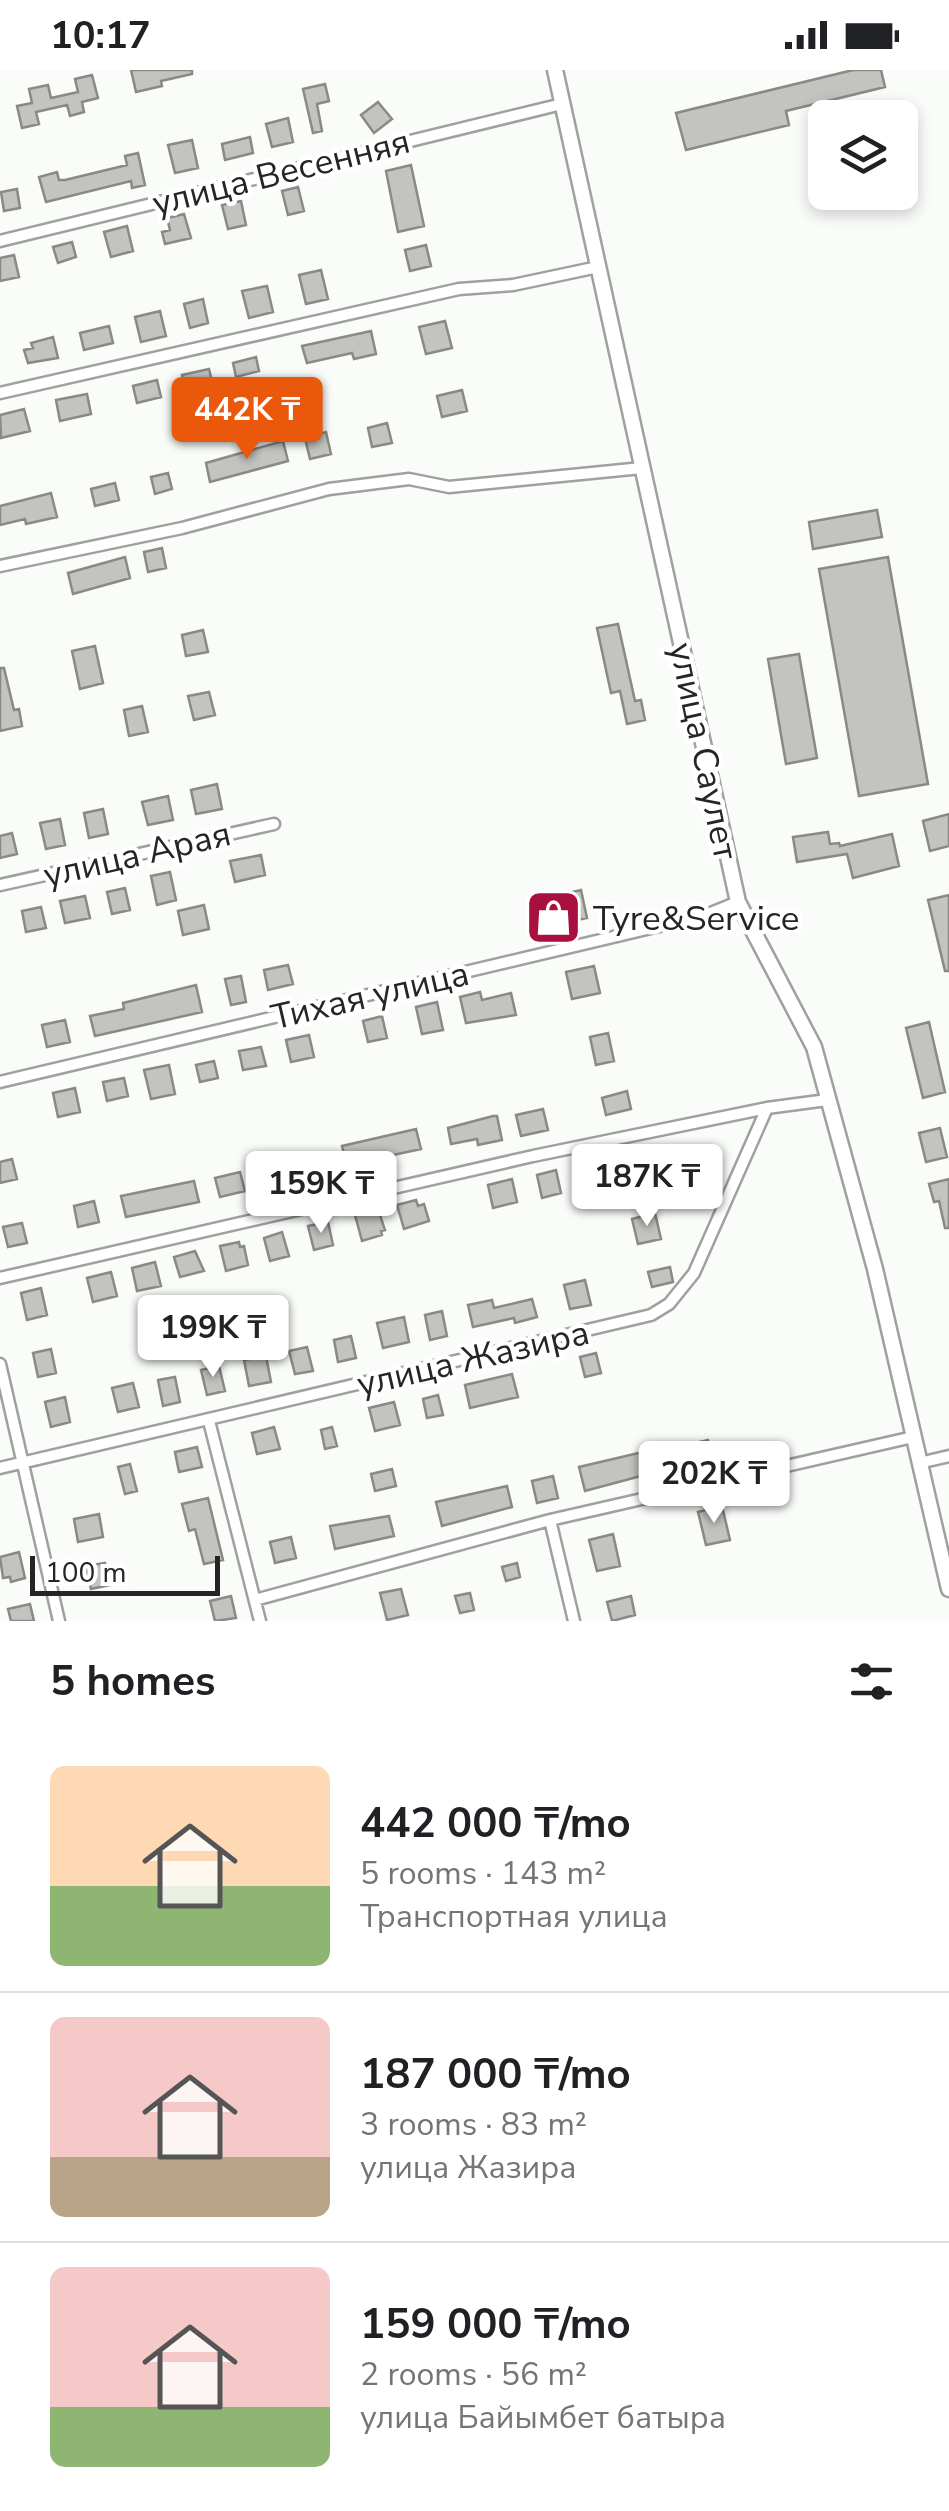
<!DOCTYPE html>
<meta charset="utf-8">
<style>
:root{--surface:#fff;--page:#f6f6f6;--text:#202124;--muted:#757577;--line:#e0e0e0;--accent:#ea580c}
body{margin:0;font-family:"Nunito Sans",sans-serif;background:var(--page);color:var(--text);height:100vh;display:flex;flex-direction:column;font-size:38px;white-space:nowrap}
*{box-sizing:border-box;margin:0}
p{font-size:32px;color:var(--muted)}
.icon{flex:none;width:55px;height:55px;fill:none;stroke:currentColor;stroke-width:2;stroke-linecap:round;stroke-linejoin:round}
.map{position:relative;height:1551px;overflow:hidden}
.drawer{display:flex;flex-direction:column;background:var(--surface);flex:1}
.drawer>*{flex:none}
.controls{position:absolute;left:808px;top:30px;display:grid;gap:20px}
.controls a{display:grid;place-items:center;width:110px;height:110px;border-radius:15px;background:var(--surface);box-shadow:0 5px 15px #0003;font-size:50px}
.scale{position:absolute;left:30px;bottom:25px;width:190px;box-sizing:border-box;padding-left:10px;border:5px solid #242524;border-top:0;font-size:28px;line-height:35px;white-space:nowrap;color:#242524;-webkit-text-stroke:8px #fff;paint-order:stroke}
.price{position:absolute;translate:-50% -85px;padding:0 22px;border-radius:10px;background:#fff;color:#222;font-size:32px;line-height:65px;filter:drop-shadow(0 2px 5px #0008)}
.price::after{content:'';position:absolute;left:50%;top:60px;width:30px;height:22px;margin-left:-15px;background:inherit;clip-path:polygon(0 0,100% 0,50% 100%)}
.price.on{background:var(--accent);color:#fff}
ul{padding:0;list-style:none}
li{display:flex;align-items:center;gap:30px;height:250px;padding:0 50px}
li+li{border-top:2px solid var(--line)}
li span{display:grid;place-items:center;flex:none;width:280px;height:200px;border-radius:15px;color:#555}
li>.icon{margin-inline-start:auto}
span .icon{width:120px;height:120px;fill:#fffc;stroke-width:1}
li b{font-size:42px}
h2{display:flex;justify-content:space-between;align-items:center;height:120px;padding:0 50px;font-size:42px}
.status{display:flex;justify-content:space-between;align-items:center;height:70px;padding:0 50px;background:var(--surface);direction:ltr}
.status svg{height:28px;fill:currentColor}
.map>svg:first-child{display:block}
</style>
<div class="status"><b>10:17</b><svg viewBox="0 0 49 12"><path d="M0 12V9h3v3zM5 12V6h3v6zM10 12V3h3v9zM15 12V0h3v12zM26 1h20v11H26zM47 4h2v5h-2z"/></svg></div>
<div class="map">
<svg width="949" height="1551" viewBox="0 0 949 1551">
<rect width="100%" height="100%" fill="#f9fcf8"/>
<path fill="#c3c3bf" stroke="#898a86" stroke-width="2.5" d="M 131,0 L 192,0 L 192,4 L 161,11 L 162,16 L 136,22 Z
M 853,0 L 881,0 L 885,17 L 786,41 L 789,55 L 686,80 L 676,43 Z
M 92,5 L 98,28 L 82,32 L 84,42 L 70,46 L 67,35 L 36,42 L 39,54 L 22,58 L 17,36 L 32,33 L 29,19 L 48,15 L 51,28 L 78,22 L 75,9 Z
M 325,14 L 329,31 L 317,34 L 322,61 L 313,63 L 303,19 Z
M 378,32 L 392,49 L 374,63 L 361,45 Z
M 288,48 L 293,72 L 272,77 L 266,54 Z
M 250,67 L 253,83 L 225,90 L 222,74 Z
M 192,70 L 198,98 L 175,103 L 168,75 Z
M 138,83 L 145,115 L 132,118 L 131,111 L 46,132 L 39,107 L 57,102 L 59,110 L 65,110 L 127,95 L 125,86 Z
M 411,95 L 424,156 L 398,162 L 386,101 Z
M 298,117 L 304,141 L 288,145 L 282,121 Z
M 17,119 L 20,138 L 4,141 L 1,122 Z
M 241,131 L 246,155 L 228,159 L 222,135 Z
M 184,144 L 191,168 L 165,174 L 162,162 L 170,160 L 167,148 Z
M 127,156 L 133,181 L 111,187 L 104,162 Z
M 72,172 L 76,187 L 58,193 L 53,177 Z
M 426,175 L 431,196 L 410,201 L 405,180 Z
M 14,185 L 19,207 L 0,211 L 0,188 Z
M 321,200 L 328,229 L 306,234 L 299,205 Z
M 267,216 L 273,242 L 249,248 L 242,221 Z
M 203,229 L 208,253 L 190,258 L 184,234 Z
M 160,241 L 166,266 L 141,272 L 135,247 Z
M 445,251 L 452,278 L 426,284 L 419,257 Z
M 109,256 L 113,273 L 84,280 L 80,263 Z
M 371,261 L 376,284 L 354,289 L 352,283 L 307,293 L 302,276 Z
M 53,267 L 58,288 L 28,293 L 24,280 L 33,278 L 31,273 Z
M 256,287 L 259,301 L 236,307 L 233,293 Z
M 209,299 L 215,323 L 188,329 L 182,305 Z
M 157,310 L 161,327 L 137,333 L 133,316 Z
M 462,320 L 467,341 L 442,347 L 437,326 Z
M 87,324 L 91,344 L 60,351 L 56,330 Z
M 24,339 L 30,361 L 1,368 L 0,345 Z
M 387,353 L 392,373 L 372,377 L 368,358 Z
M 326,362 L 331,384 L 310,389 L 305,368 Z
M 283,371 L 288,391 L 210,412 L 206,393 Z
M 168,403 L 172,419 L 155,424 L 151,407 Z
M 115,413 L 119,430 L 95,436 L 91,419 Z
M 51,423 L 57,447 L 26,454 L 25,449 L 0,455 L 0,436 Z
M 877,440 L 882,467 L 813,479 L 809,452 Z
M 162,478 L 166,498 L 148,502 L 144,482 Z
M 125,487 L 130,508 L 73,524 L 68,503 Z
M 888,487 L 928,714 L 859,726 L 819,499 Z
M 618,554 L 635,631 L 641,630 L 645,650 L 627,654 L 620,621 L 611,623 L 597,558 Z
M 203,560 L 208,582 L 186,586 L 182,565 Z
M 95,576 L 103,613 L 80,619 L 72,581 Z
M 799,584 L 817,688 L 786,694 L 768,589 Z
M 0,598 L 4,598 L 14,640 L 19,639 L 22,656 L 0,661 Z
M 209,622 L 215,645 L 194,650 L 188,626 Z
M 142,636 L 148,662 L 129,666 L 124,640 Z
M 217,714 L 222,739 L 196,744 L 191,720 Z
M 168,726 L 173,750 L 148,755 L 142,732 Z
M 103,739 L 108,764 L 89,768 L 84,743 Z
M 949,744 L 949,776 L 930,781 L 923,751 Z
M 60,749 L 65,775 L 46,779 L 40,753 Z
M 828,762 L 830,774 L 839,773 L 840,776 L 892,764 L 899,796 L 853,808 L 847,784 L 797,792 L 793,767 Z
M 12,763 L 17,784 L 0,788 L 0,766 Z
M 261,785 L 265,805 L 235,812 L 230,791 Z
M 170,802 L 176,830 L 157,835 L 151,806 Z
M 125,818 L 130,840 L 112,844 L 107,822 Z
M 581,820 L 587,848 L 543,857 L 537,830 Z
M 949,825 L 949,901 L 945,901 L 928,830 Z
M 85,826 L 90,848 L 65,853 L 60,831 Z
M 204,835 L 209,859 L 183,865 L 178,841 Z
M 41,837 L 46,858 L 26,862 L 22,841 Z
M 288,895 L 293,914 L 268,920 L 264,900 Z
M 594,896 L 600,923 L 572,929 L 566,902 Z
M 241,906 L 246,932 L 231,935 L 225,909 Z
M 196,915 L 202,942 L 95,966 L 90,946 L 124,939 L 123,933 Z
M 480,922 L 482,930 L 511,923 L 516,945 L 466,953 L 460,927 Z
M 437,932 L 443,960 L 422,964 L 416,937 Z
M 382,946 L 387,968 L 368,972 L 363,951 Z
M 65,950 L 70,972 L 47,977 L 42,955 Z
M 929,952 L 945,1022 L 923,1028 L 906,958 Z
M 608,963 L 614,991 L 596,995 L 590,967 Z
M 309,965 L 314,987 L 291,992 L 286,970 Z
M 261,977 L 266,996 L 243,1000 L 239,981 Z
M 214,991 L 218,1008 L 200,1012 L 196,995 Z
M 169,995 L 175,1024 L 151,1029 L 144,1000 Z
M 124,1008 L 128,1026 L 107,1031 L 103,1012 Z
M 75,1018 L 80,1042 L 58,1047 L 53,1023 Z
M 627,1021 L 631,1039 L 606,1045 L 602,1028 Z
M 543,1039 L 548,1060 L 521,1066 L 516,1045 Z
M 493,1046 L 497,1046 L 502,1070 L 478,1075 L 477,1069 L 451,1074 L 448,1058 Z
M 940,1058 L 947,1087 L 926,1092 L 919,1063 Z
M 416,1059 L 421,1079 L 347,1095 L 342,1076 Z
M 320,1084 L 324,1106 L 265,1118 L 261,1098 Z
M 12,1089 L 17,1109 L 0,1113 L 0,1092 Z
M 556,1100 L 561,1123 L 542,1128 L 537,1105 Z
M 240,1102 L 245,1121 L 220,1127 L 215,1108 Z
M 512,1109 L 517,1132 L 493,1138 L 488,1115 Z
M 949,1109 L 949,1158 L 945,1158 L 939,1131 L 934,1132 L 929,1114 Z
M 194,1111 L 199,1132 L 126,1147 L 121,1126 Z
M 416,1130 L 418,1136 L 424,1134 L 429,1151 L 404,1159 L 397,1135 Z
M 94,1131 L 99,1152 L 78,1157 L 74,1136 Z
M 373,1140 L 374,1143 L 379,1142 L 385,1160 L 381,1161 L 382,1165 L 362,1171 L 355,1145 Z
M 655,1143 L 661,1169 L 638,1174 L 632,1149 Z
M 328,1152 L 333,1175 L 314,1180 L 308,1156 Z
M 22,1153 L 27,1173 L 8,1177 L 3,1157 Z
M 282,1162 L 289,1186 L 270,1191 L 264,1168 Z
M 239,1172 L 240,1177 L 244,1176 L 248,1195 L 226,1201 L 220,1176 Z
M 195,1181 L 204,1201 L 180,1207 L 174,1187 Z
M 155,1192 L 161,1216 L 137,1221 L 132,1198 Z
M 670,1197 L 673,1212 L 652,1217 L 648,1202 Z
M 111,1202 L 117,1226 L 93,1232 L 87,1208 Z
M 585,1210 L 591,1235 L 570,1239 L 564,1215 Z
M 41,1218 L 47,1245 L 27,1250 L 21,1223 Z
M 532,1229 L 537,1247 L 515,1253 L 514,1248 L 473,1257 L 468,1235 L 492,1230 L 494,1238 Z
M 442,1241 L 447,1266 L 430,1270 L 425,1245 Z
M 404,1247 L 409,1272 L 383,1278 L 377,1253 Z
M 351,1266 L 356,1288 L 338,1292 L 334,1270 Z
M 307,1277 L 313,1301 L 295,1304 L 289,1281 Z
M 51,1279 L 56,1303 L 38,1307 L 33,1283 Z
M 596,1283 L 601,1303 L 585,1307 L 580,1287 Z
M 266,1286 L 271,1312 L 249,1316 L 244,1290 Z
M 219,1296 L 225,1321 L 207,1325 L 201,1300 Z
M 512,1304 L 518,1327 L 470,1338 L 465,1315 Z
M 175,1307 L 180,1332 L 163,1336 L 158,1310 Z
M 133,1313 L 139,1337 L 118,1342 L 112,1318 Z
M 438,1325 L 443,1345 L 427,1348 L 423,1329 Z
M 65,1327 L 70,1352 L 51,1357 L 45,1332 Z
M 394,1332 L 400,1355 L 375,1361 L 369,1338 Z
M 274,1357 L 280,1379 L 257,1384 L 252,1363 Z
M 332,1357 L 337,1376 L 325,1379 L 321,1360 Z
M 708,1370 L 715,1397 L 697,1401 L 691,1374 Z
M 197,1377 L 202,1397 L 179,1402 L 175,1382 Z
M 647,1381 L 652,1403 L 585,1421 L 579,1397 Z
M 130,1394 L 137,1421 L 125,1424 L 118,1397 Z
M 392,1399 L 396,1416 L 375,1421 L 371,1404 Z
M 553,1406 L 558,1428 L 537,1433 L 532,1411 Z
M 507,1416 L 512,1437 L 442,1456 L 436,1432 Z
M 208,1428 L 223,1490 L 204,1494 L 195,1459 L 189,1461 L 182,1434 Z
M 722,1436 L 730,1470 L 706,1475 L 698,1442 Z
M 99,1444 L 103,1467 L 78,1472 L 74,1449 Z
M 389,1446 L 394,1466 L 335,1479 L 330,1456 Z
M 613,1464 L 620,1496 L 597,1501 L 589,1470 Z
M 291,1467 L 296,1488 L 275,1493 L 270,1472 Z
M 19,1482 L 25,1508 L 11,1512 L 10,1507 L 3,1508 L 0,1487 Z
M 105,1493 L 110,1515 L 91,1519 L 86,1496 Z
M 517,1493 L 520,1507 L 506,1511 L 502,1497 Z
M 401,1519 L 408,1545 L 387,1550 L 380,1523 Z
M 470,1523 L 474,1540 L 460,1543 L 455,1526 Z
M 231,1526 L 236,1548 L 215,1551 L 210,1531 Z
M 631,1526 L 635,1545 L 612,1551 L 607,1532 Z
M 30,1534 L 34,1551 L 11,1551 L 8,1539 Z"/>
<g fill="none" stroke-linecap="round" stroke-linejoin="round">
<defs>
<path id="street" d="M 0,171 L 562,34
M 0,323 L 459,219 L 513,215 L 598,197
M 0,496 L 182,458 L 329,419 L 409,409 L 449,417 L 642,398
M 0,815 L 274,754
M 0,1012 L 706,845 L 738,832
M 0,1208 L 533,1086 L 767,1038 L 827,1030
M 0,1294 L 59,1551
M 209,1351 L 260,1551
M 919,1393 L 949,1386
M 0,1398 L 651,1245 L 669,1234 L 694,1203 L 767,1038
M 550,1450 L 574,1551
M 255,1530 L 550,1450 L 913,1367"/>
<path id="secondary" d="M 555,0 L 738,832 L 814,977 L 875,1199 L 949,1519"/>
</defs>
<use href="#street" stroke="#9ea19d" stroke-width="15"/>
<use href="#secondary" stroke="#9ea19d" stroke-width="19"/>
<use href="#street" stroke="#fff" stroke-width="10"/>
<use href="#secondary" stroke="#fff" stroke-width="14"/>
</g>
<defs>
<symbol id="shop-square" viewBox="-11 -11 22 22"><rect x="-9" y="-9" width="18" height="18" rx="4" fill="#a7103f" stroke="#fff"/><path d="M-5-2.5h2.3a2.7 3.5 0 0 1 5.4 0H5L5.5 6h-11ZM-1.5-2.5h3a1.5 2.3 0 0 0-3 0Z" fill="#fff"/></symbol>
</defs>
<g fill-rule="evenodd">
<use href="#shop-square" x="522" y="816" width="63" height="63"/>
</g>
<g text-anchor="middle" stroke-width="9" stroke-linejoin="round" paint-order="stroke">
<g font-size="35" fill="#242524" stroke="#fff">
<text transform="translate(281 102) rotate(-14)" y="12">улица Весенняя</text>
<text transform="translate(704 681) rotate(78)" y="12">улица Саулет</text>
<text transform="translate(137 784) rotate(-13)" y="12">улица Арая</text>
<text transform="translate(370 925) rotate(-13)" y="12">Тихая улица</text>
<text transform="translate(473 1288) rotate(-13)" y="12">улица Жазира</text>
</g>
<g font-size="35" fill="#242524" stroke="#fff" text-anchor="start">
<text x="593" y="860">Tyre&amp;Service</text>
</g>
</g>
</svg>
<div class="controls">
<a><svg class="icon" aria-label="layers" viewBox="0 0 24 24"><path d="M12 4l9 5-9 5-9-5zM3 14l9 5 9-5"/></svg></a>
</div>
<div class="scale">100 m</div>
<b class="price on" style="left:247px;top:392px">442K ₸</b>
<b class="price" style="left:647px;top:1159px">187K ₸</b>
<b class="price" style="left:321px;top:1166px">159K ₸</b>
<b class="price" style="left:213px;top:1310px">199K ₸</b>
<b class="price" style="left:714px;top:1456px">202K ₸</b>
</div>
<section class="drawer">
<h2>5 homes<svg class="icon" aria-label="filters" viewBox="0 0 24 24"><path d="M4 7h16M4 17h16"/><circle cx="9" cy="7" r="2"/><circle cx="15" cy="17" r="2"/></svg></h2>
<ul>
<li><span style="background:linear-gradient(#ffd9b3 60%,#8fb573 0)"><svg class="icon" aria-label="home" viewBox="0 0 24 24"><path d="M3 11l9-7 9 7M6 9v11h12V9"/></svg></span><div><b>442 000 ₸/mo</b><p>5 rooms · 143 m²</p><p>Транспортная улица</p></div></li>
<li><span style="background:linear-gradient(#f6c9c9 70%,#b9a48a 0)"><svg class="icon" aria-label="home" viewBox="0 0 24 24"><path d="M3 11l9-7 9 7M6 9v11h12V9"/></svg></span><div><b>187 000 ₸/mo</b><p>3 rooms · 83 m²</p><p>улица Жазира</p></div></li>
<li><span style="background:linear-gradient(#f6c9c9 70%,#8fb573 0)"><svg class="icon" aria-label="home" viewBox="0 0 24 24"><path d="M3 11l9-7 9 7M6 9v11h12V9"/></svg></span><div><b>159 000 ₸/mo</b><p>2 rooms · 56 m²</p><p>улица Байымбет батыра</p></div></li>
</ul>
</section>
